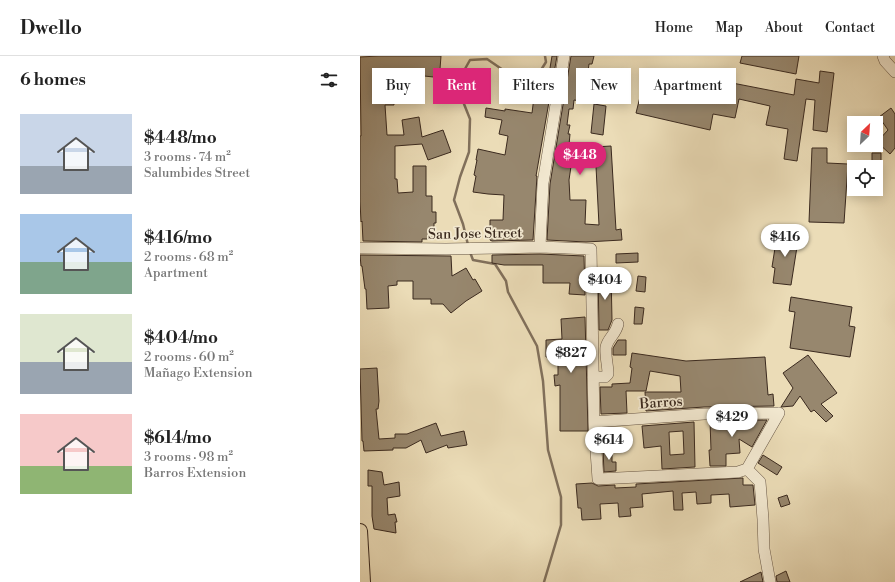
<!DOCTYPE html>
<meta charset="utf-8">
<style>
:root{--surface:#fff;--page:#f2f2f2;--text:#222;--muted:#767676;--line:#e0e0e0;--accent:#db2777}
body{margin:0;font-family:"Libre Bodoni",serif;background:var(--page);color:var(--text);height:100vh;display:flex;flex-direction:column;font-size:15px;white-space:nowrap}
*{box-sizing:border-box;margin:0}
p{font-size:13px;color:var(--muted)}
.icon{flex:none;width:22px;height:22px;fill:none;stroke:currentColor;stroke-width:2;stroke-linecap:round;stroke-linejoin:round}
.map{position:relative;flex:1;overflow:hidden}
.side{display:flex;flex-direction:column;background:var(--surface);width:360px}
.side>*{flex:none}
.top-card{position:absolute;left:12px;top:12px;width:380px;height:36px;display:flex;gap:8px}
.needle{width:26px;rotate:25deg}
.tools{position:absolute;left:487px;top:60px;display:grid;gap:8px}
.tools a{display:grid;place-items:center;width:36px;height:36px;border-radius:0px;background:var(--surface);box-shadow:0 2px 10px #0003;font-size:20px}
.price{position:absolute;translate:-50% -34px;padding:0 9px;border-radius:14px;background:#fff;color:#222;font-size:13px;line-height:26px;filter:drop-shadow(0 1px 2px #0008)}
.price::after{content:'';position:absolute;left:50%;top:24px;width:12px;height:9px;margin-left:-6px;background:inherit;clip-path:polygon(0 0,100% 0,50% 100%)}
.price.on{background:var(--accent);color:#fff}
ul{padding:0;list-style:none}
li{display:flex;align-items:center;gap:12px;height:100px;padding:0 20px}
li span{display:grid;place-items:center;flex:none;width:112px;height:80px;border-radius:0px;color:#555}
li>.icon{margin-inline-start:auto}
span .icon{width:48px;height:48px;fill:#fffc;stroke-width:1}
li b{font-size:17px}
h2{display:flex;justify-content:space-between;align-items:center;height:48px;padding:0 20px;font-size:17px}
.tag{padding:0 14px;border-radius:0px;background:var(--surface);box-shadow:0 2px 10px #0003;font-size:14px;line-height:36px}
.tag.on{background:var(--accent);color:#fff}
header{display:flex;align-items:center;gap:24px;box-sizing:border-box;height:56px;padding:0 20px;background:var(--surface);border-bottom:1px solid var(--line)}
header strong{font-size:19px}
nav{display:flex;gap:22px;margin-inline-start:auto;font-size:14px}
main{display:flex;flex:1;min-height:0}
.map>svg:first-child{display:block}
</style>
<header>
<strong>Dwello</strong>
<nav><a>Home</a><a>Map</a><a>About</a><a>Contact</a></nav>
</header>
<main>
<section class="side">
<h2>6 homes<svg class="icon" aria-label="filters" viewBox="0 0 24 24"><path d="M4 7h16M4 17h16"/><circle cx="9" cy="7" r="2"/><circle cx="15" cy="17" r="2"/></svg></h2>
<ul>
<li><span style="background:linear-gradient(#c9d6e8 65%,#9aa5b1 0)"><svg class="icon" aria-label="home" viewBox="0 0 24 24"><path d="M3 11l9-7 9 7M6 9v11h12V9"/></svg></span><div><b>$448/mo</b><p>3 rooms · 74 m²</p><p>Salumbides Street</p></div></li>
<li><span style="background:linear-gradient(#a9c7e8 60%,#7fa58c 0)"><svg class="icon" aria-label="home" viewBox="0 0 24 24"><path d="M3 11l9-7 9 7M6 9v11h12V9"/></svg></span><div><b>$416/mo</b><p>2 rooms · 68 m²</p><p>Apartment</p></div></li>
<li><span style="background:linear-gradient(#dfe7d0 60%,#9aa5b1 0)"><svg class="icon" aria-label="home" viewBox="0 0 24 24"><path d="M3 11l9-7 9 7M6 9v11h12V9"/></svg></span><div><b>$404/mo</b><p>2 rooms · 60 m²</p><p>Mañago Extension</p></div></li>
<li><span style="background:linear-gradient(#f6c9c9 65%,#8fb573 0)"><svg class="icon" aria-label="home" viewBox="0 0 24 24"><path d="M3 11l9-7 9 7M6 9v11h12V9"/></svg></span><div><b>$614/mo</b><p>3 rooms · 98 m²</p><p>Barros Extension</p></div></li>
</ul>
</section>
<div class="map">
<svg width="535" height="526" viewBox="0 0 535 526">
<rect width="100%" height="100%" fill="#ebdcb7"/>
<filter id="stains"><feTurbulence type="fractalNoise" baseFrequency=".005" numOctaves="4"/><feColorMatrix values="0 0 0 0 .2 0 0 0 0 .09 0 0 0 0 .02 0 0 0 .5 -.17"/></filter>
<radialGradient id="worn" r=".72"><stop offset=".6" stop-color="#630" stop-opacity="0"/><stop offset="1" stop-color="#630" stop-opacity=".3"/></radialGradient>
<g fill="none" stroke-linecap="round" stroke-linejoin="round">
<path stroke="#81705b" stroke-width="2.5" d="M 108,189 L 103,168 L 94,144 L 100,121 L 109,96 L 110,63 L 102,43 L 101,20 L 110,4 L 127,3 L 165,29 L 176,22 L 186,6 L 185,0
M 110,196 L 113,204 L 135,208 L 146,225 L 148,236 L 177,290 L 183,325 L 188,394 L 201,441 L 201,469 L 184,526"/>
</g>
<path fill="#97876e" stroke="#3b2a1f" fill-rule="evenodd" d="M 19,0 L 81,0 L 80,13 L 93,15 L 92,23 L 55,19 L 56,33 L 38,34 L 37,20 L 22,21 L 23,38 L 33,38 L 34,49 L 25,49 L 27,79 L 44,79 L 42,64 L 59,61 L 62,81 L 83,74 L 91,96 L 68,104 L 62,88 L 35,90 L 35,123 L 37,123 L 38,137 L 53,136 L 53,110 L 66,110 L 66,140 L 72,140 L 72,156 L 76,156 L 76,167 L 74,167 L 74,183 L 62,183 L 62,186 L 3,185 L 2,165 L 1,166 L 0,145 L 0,80 L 1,80 L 0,1 Z
M 192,0 L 197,0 L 176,120 L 177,120 L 173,184 L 132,185 L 130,184 L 130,164 L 143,164 L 144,139 L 128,138 L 113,136 L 116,120 L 114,119 L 117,104 L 116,104 L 118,93 L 145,99 L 148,80 L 139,78 L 142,64 L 125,61 L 126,52 L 145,55 L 145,53 L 172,57 L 174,41 L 176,41 L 177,33 L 179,34 L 182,17 L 189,18 Z
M 211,0 L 234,0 L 232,8 L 229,8 L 227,24 L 229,24 L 227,36 L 223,35 L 221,45 L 214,44 L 213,53 L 209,53 L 207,69 L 210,69 L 208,78 L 210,78 L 209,89 L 214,90 L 209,124 L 210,144 L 226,144 L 225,168 L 239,169 L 235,91 L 251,90 L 256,174 L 261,173 L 262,184 L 226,186 L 187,184 L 190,128 Z
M 382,0 L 439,0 L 436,18 L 380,7 Z
M 460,15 L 474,17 L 467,76 L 453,74 L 455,44 L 446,43 L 437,105 L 424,103 L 428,73 L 406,69 L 410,50 L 379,43 L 375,62 L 353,58 L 350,74 L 276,57 L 280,41 L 284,42 L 289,22 L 336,31 L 335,38 L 359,43 L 362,25 L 434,39 L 436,23 L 459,27 Z
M 234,48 L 246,50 L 243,79 L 231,77 Z
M 531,52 L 535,58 L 535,92 L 530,98 L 517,86 L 528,74 L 519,61 Z
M 452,92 L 467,92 L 467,107 L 488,108 L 484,167 L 449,166 Z
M 512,97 L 521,97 L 521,107 L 512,107 Z
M 421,175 L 439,178 L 431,229 L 413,227 L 415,212 L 412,211 L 415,192 L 418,192 Z
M 278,197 L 278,206 L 256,207 L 256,198 Z
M 180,198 L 224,200 L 225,239 L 209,238 L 210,227 L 183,227 L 183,209 L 144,209 L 132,207 L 132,199 Z
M 0,199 L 91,200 L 92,220 L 106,212 L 113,224 L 115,223 L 122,235 L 106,245 L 91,257 L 83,248 L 71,248 L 71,243 L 53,243 L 53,225 L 37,225 L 37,229 L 28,230 L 29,252 L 7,253 L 6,233 L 5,233 L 2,210 L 1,210 Z
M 238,216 L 251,217 L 252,264 L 248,274 L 239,274 Z
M 278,220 L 286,221 L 285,236 L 276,235 Z
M 431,241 L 492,251 L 489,270 L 495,271 L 490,301 L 430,292 L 435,256 L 429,255 Z
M 275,251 L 284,252 L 282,268 L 274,268 Z
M 225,261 L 228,375 L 200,375 L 200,329 L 195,330 L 194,319 L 198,319 L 198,301 L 186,301 L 186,284 L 202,283 L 201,263 Z
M 258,284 L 266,284 L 266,299 L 253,299 L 253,292 Z
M 272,297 L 326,305 L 405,301 L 408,339 L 413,338 L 414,350 L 344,351 L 286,355 L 285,336 L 321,336 L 320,320 L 290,315 L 286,335 L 266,335 L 267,357 L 241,358 L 240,331 L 252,331 L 252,328 L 270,327 L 272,312 L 270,311 Z
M 448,299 L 477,337 L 461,348 L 473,360 L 466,366 L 454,354 L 451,356 L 440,340 L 433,350 L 421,351 L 433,332 L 423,317 Z
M 17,312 L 19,345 L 18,353 L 16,353 L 19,383 L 35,382 L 35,378 L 47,378 L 76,367 L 81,380 L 104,375 L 107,389 L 88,392 L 87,389 L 66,397 L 61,384 L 46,392 L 33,392 L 33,394 L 4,395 L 3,385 L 2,385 L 0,313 Z
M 407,364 L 392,391 L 379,383 L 380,397 L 366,398 L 366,410 L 350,410 L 349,394 L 351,394 L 350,365 Z
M 334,366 L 335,411 L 302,413 L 301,390 L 284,392 L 282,370 ZM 323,375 L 324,398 L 310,399 L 309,376 Z
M 243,393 L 252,393 L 252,406 L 256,406 L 256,415 L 244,416 Z
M 403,399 L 422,411 L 417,419 L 398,407 Z
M 8,414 L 22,416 L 24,429 L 39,426 L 40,440 L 27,442 L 28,459 L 35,458 L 37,466 L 35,466 L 36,477 L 14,473 L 12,460 L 12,430 L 8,430 Z
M 383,422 L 383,429 L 393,429 L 395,449 L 370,451 L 369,438 L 351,439 L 351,447 L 337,448 L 336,436 L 322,437 L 323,454 L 314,454 L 313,435 L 282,438 L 283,451 L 270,452 L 271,460 L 259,461 L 258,447 L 240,448 L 241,463 L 222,464 L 221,452 L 218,452 L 216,428 L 232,427 L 238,430 L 255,429 L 255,432 L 276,431 L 276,428 Z
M 427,439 L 430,448 L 421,451 L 418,442 Z
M 426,515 L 430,526 L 417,526 L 416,520 Z
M 401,516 L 403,526 L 380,526 Z"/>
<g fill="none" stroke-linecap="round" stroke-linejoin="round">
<defs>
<path id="minor" d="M 523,0 L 525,5 L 535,16
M 180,191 L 183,127 L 204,0
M 0,192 L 86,193 L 180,191 L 231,193 L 234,366 L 238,423 L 378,416 L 387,413
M 233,321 L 245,321 L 248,318 C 248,310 245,299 246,291 C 248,282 256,278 258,268
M 234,366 L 344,358 L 419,357
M 387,413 L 400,426 L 403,463 L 404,493 L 410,526
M 387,413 L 419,357"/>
<path id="major" d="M 0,475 L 3,526"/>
</defs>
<use href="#minor" stroke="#675645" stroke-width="12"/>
<use href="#major" stroke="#3b2a1f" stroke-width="16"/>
<use href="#minor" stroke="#f2e8d0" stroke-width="11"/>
<use href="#major" stroke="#ebdcb7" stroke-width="14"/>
</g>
<g text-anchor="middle" stroke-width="3.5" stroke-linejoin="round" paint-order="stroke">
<g font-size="14" fill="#3b2a1f" stroke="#f2e8d0">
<text transform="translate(115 177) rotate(-1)" y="5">San Jose Street</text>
<text transform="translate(301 346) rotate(-4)" y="5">Barros</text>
</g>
</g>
<rect width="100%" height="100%" filter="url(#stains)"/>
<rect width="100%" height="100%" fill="url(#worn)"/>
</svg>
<div class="tools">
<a><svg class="needle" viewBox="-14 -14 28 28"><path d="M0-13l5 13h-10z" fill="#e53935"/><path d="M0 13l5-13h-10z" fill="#767676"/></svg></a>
<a><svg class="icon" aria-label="locate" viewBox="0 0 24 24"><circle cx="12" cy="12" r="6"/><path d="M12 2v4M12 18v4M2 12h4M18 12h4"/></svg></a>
</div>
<b class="price on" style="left:220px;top:120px">$448</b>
<b class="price" style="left:425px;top:202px">$416</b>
<b class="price" style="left:245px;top:245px">$404</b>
<b class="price" style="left:211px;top:318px">$827</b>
<b class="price" style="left:372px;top:382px">$429</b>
<b class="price" style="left:249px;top:405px">$614</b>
<div class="top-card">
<a class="tag">Buy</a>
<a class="tag on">Rent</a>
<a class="tag">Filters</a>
<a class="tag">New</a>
<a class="tag">Apartment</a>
</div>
</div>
</main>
